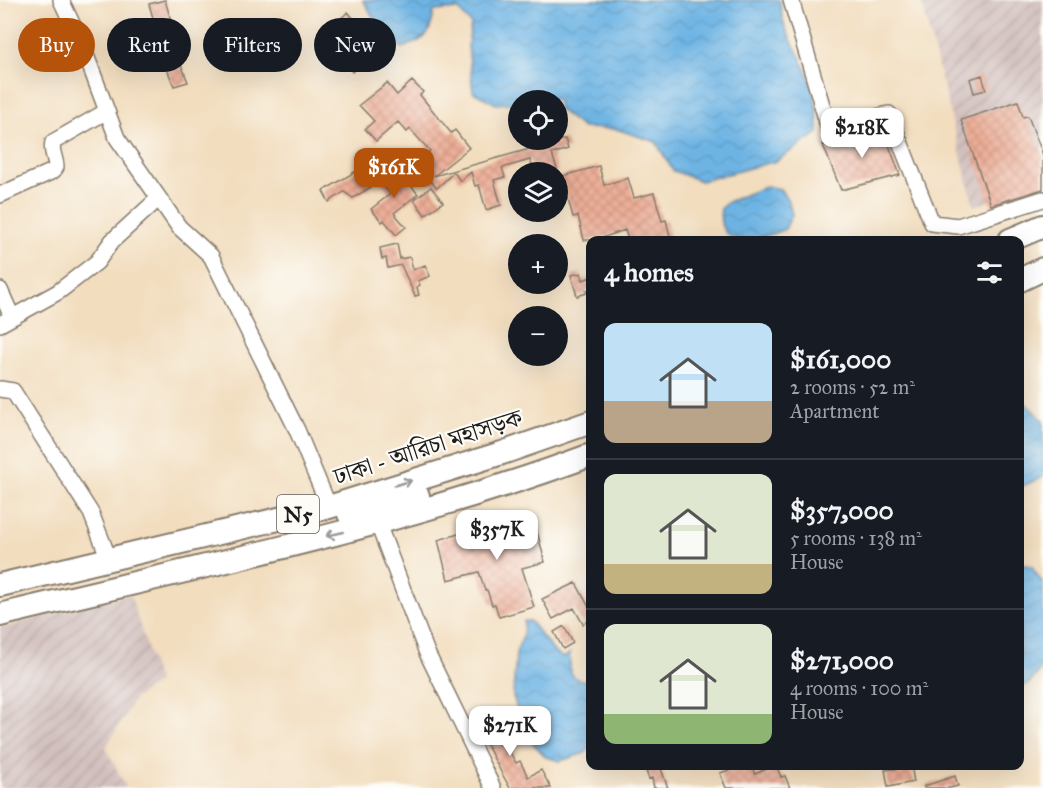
<!DOCTYPE html>
<meta charset="utf-8">
<style>
:root{--surface:#171b24;--page:#242831;--text:#f1f3f6;--muted:#9ea1a6;--line:#363941;--accent:#b45309}
body{margin:0;font-family:"IM FELL Great Primer","Noto Serif Bengali",serif;background:var(--page);color:var(--text);height:100vh;display:flex;flex-direction:column;font-size:22px;white-space:nowrap}
*{box-sizing:border-box;margin:0}
p{font-size:20px;color:var(--muted)}
.icon{flex:none;width:33px;height:33px;fill:none;stroke:currentColor;stroke-width:2;stroke-linecap:round;stroke-linejoin:round}
.map{position:relative;flex:1;overflow:hidden}
.details{position:absolute;left:586px;top:236px;width:438px;height:534px;display:flex;flex-direction:column;background:var(--surface);border-radius:12px;box-shadow:0 6px 24px #0002}
.details>*{flex:none}
.banner{position:absolute;left:18px;top:18px;width:478px;height:54px;display:flex;gap:12px}
.fabs{position:absolute;left:508px;top:90px;display:grid;gap:12px}
.fabs a{display:grid;place-items:center;width:60px;height:60px;border-radius:50%;background:var(--surface);box-shadow:0 6px 24px #0002;font-size:30px}
.price{position:absolute;translate:-50% -51px;padding:0 14px;border-radius:12px;background:#fff;color:#222;font-size:20px;line-height:39px;filter:drop-shadow(0 2px 3px #0008)}
.price::after{content:'';position:absolute;left:50%;top:36px;width:18px;height:14px;margin-left:-9px;background:inherit;clip-path:polygon(0 0,100% 0,50% 100%)}
.price.on{background:var(--accent);color:#fff}
ul{padding:0;list-style:none}
li{display:flex;align-items:center;gap:18px;height:150px;padding:0 18px}
li+li{border-top:2px solid var(--line)}
li span{display:grid;place-items:center;flex:none;width:168px;height:120px;border-radius:12px;color:#555}
li>.icon{margin-inline-start:auto}
span .icon{width:72px;height:72px;fill:#fffc;stroke-width:1}
li b{font-size:26px}
h2{display:flex;justify-content:space-between;align-items:center;height:72px;padding:0 18px;font-size:26px}
.tag{padding:0 21px;border-radius:27px;background:var(--surface);box-shadow:0 6px 24px #0002;font-size:21px;line-height:54px}
.tag.on{background:var(--accent);color:#fff}
.map>svg:first-child{display:block}
</style>
<div class="map">
<svg width="1043" height="788" viewBox="0 0 1043 788">
<defs>
<pattern id="industrial-furrows" width="10" height="10" patternUnits="userSpaceOnUse" patternTransform="scale(1.5)"><rect width="10" height="10" fill="#d1bfbd"/><path d="M-1 1l2-2M0 10L10 0M9 11l2-2" fill="none" stroke="#b3a4a2"/></pattern>
<pattern id="water-waves" width="16" height="10" patternUnits="userSpaceOnUse" patternTransform="scale(1.5)"><rect width="16" height="10" fill="#6db4e4"/><path d="M0 5q4-4 8 0t8 0" fill="none" stroke="#5e9ac3"/></pattern>
<pattern id="building-cross-hatch" width="8" height="8" patternUnits="userSpaceOnUse" patternTransform="scale(1.5)"><rect width="8" height="8" fill="#ecae97"/><path d="M0 0l8 8M0 8l8-8" fill="none" stroke="#ca9582"/></pattern>
</defs>
<rect width="100%" height="100%" fill="#fdfcf7"/>
<filter id="ink" filterUnits="userSpaceOnUse"><feTurbulence type="fractalNoise" baseFrequency=".0167" numOctaves="2"/><feDisplacementMap in="SourceGraphic" scale="12" xChannelSelector="R" yChannelSelector="G"/><feConvolveMatrix kernelMatrix="1 2 1 2 8 2 1 2 1" color-interpolation-filters="sRGB"/></filter>
<filter id="wash" filterUnits="userSpaceOnUse"><feTurbulence type="fractalNoise" baseFrequency=".008" numOctaves="4" result="noise"/><feDisplacementMap in="SourceGraphic" scale="24" xChannelSelector="R" yChannelSelector="G"/><feGaussianBlur stdDeviation="1.35" result="paint"/><feColorMatrix in="noise" values="0 0 0 0 0 0 0 0 0 0 0 0 0 0 0 0 0 1.4 0 .05"/><feComposite in="paint" operator="in"/></filter>
<g filter="url(#wash)">
<rect width="100%" height="100%" fill="#f2ddbe"/>
<path fill="url(#industrial-furrows)" d="M 921,0 L 1043,0 L 1043,185 L 974,206 Z
M 130,594 L 158,682 L 135,698 L 106,747 L 126,788 L 0,788 L 0,628 Z"/>
<path fill="url(#water-waves)" stroke="#446880" stroke-width="1.5" d="M 363,0 L 780,0 C 781,27 793,42 804,65 C 813,86 819,110 818,133 L 776,161 L 701,181 L 673,171 L 656,142 L 616,129 L 583,128 L 558,109 L 558,100 L 519,100 L 519,102 L 496,104 L 473,92 L 468,45 L 471,24 L 458,9 L 434,11 C 430,38 426,38 402,48 L 378,25 Z
M 766,186 L 780,189 L 789,202 L 792,215 L 785,229 C 760,240 715,253 721,208 L 728,202 Z
M 1020,398 L 1043,420 L 1043,477 L 1020,487 Z
M 1020,563 L 1032,567 L 1043,584 L 1043,666 L 1031,682 L 1020,688 Z
M 524,621 L 530,621 L 555,653 L 564,658 L 570,653 C 569,672 569,681 591,681 L 591,747 L 585,753 L 560,761 L 546,757 L 533,743 L 519,715 L 513,696 L 516,653 L 523,635 Z"/>
<g id="blocks">
<path fill="url(#building-cross-hatch)" d="M 165,0 L 173,27 L 157,32 L 149,4 Z
M 348,12 L 380,51 L 352,72 L 322,35 Z
M 178,57 L 188,82 L 174,86 L 164,62 Z
M 982,75 L 986,90 L 974,93 L 970,79 Z
M 412,81 L 423,92 L 420,95 L 451,133 L 455,130 L 469,148 L 434,176 L 565,139 L 568,149 L 552,154 L 558,172 L 534,172 L 530,160 L 502,168 L 505,177 L 494,180 L 501,205 L 486,210 L 479,185 L 475,186 L 471,172 L 460,181 L 454,172 L 437,188 L 415,165 L 430,151 L 410,129 L 407,132 L 398,122 L 376,141 L 365,129 L 374,121 L 359,105 L 387,83 L 397,95 Z
M 1018,101 L 1023,117 L 1028,116 L 1043,155 L 1043,189 L 991,205 L 961,120 Z
M 882,126 L 900,175 L 841,190 L 823,145 Z
M 394,166 L 418,194 L 394,213 L 406,227 L 396,235 L 384,220 L 382,222 L 371,209 L 390,194 L 378,178 Z
M 599,166 L 604,185 L 628,178 L 634,198 L 654,193 L 662,221 L 666,220 L 671,240 L 628,240 L 625,230 L 596,240 L 584,240 L 578,216 L 573,217 L 567,195 L 564,196 L 559,177 Z
M 358,170 L 371,187 L 353,198 L 344,192 L 329,202 L 323,191 Z
M 431,187 L 443,202 L 425,215 L 414,200 Z
M 397,244 L 400,259 L 410,257 L 413,270 L 425,265 L 430,276 L 418,281 L 420,285 L 417,287 L 419,295 L 415,296 L 401,265 L 388,268 L 386,258 L 382,259 L 380,248 Z
M 581,273 L 583,280 L 591,277 L 591,289 L 586,290 L 587,293 L 577,296 L 571,275 Z
M 533,516 L 545,562 L 522,568 L 534,607 L 499,617 L 495,604 L 492,605 L 487,590 L 485,590 L 479,572 L 448,580 L 438,540 L 496,523 L 497,526 Z
M 576,583 L 591,611 L 591,619 L 583,624 L 574,608 L 553,619 L 542,599 Z
M 564,626 L 573,643 L 563,649 L 554,632 Z
M 510,716 L 519,733 L 504,741 L 516,763 L 520,761 L 528,777 L 541,770 L 551,788 L 510,788 L 501,772 L 480,732 Z
M 745,765 L 751,765 L 755,774 L 776,765 L 781,777 L 785,776 L 790,788 L 726,788 L 720,773 Z
M 900,765 L 911,765 L 914,782 L 888,787 L 885,770 L 901,768 Z
M 660,766 L 668,788 L 654,788 L 652,778 L 649,779 L 646,771 Z
M 955,776 L 958,786 L 950,788 L 924,788 L 924,786 Z"/>
</g>
</g>
<g filter="url(#ink)">
<use href="#blocks" fill-opacity="0" stroke="#877c6d" stroke-width="1.5"/>
<g fill="none" stroke-linecap="round" stroke-linejoin="round">
<defs>
<path id="minor" d="M 61,0 L 83,47 L 117,138 L 179,227 L 211,256 L 297,430 L 329,507
M 791,0 L 829,129 L 889,114 L 932,223 L 958,226 L 1043,199
M 0,195 L 53,171 L 56,167 C 56,158 50,151 53,142 L 107,111
M 0,290 L 12,317
M 0,324 L 58,292 L 97,262 L 112,241 L 159,198
M 0,389 L 13,391 L 91,513 L 109,559
M 378,524 L 427,653 L 493,788"/>
<path id="highway" d="M 1010,240 L 1043,226
M 1020,280 L 1043,269
M 349,514 L 418,496
M 0,585 L 329,507 L 502,453 L 591,422
M 0,615 C 198,567 399,526 591,455"/>
</defs>
<use href="#minor" stroke="#877c6d" stroke-width="18"/>
<use href="#highway" stroke="#877c6d" stroke-width="26"/>
<use href="#minor" stroke="#fff" stroke-width="15"/>
<use href="#highway" stroke="#fff" stroke-width="22"/>
</g>
<defs><path id="oneway-shaft" d="M-6 0H5M1.5-3L5.5 0L1.5 3" fill="none" stroke-width="1.6" stroke-linecap="round" stroke-linejoin="round" transform="scale(1.5)"/></defs>
<g stroke="#999">
<use href="#oneway-shaft" transform="translate(403 483) rotate(-17)"/>
<use href="#oneway-shaft" transform="translate(335 534) rotate(167)"/>
</g>
</g>
<g text-anchor="middle" stroke-width="4.5" stroke-linejoin="round" paint-order="stroke">
<rect fill="#fdfcf7" stroke="#605f5e" stroke-width="1.5" x="277" y="495" width="42" height="38" rx="4.5"/>
<g font-size="22" font-weight="bold" fill="#1c1c1c">
<text x="298" y="522">N5</text>
</g>
<g font-size="24" fill="#1c1c1c" stroke="#fdfcf7">
<text transform="translate(428 447) rotate(-18)" y="8">ঢাকা - আরিচা মহাসড়ক</text>
</g>
</g>
</svg>
<div class="fabs">
<a><svg class="icon" aria-label="locate" viewBox="0 0 24 24"><circle cx="12" cy="12" r="6"/><path d="M12 2v4M12 18v4M2 12h4M18 12h4"/></svg></a>
<a><svg class="icon" aria-label="layers" viewBox="0 0 24 24"><path d="M12 4l9 5-9 5-9-5zM3 14l9 5 9-5"/></svg></a>
<a>+</a>
<a>−</a>
</div>
<b class="price" style="left:862px;top:159px">$218K</b>
<b class="price on" style="left:394px;top:199px">$161K</b>
<b class="price" style="left:497px;top:561px">$357K</b>
<b class="price" style="left:510px;top:757px">$271K</b>
<div class="banner">
<a class="tag on">Buy</a>
<a class="tag">Rent</a>
<a class="tag">Filters</a>
<a class="tag">New</a>
</div>
<section class="details">
<h2>4 homes<svg class="icon" aria-label="filters" viewBox="0 0 24 24"><path d="M4 7h16M4 17h16"/><circle cx="9" cy="7" r="2"/><circle cx="15" cy="17" r="2"/></svg></h2>
<ul>
<li><span style="background:linear-gradient(#bfe0f5 65%,#b9a48a 0)"><svg class="icon" aria-label="home" viewBox="0 0 24 24"><path d="M3 11l9-7 9 7M6 9v11h12V9"/></svg></span><div><b>$161,000</b><p>2 rooms · 52 m²</p><p>Apartment</p></div></li>
<li><span style="background:linear-gradient(#dfe7d0 75%,#c2b280 0)"><svg class="icon" aria-label="home" viewBox="0 0 24 24"><path d="M3 11l9-7 9 7M6 9v11h12V9"/></svg></span><div><b>$357,000</b><p>5 rooms · 138 m²</p><p>House</p></div></li>
<li><span style="background:linear-gradient(#dfe7d0 75%,#8fb573 0)"><svg class="icon" aria-label="home" viewBox="0 0 24 24"><path d="M3 11l9-7 9 7M6 9v11h12V9"/></svg></span><div><b>$271,000</b><p>4 rooms · 100 m²</p><p>House</p></div></li>
</ul>
</section>
</div>
